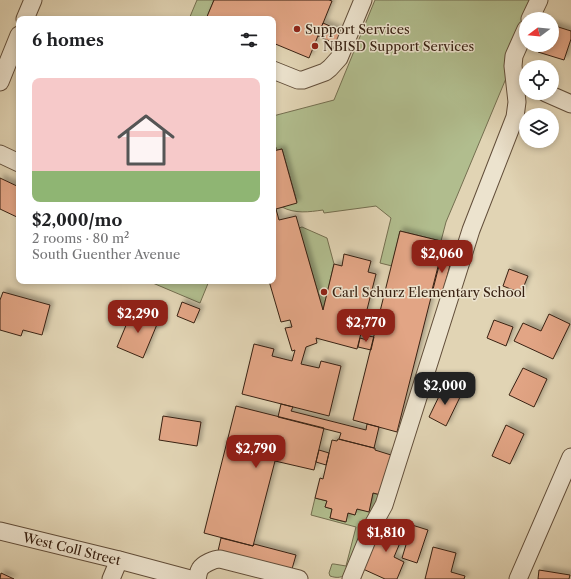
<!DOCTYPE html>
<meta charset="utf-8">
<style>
:root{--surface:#fff;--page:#f6f6f6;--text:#202124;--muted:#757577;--accent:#8f2418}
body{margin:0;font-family:"Libre Caslon Text",serif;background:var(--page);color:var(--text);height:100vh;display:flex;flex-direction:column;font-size:15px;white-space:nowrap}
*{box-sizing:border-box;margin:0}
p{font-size:13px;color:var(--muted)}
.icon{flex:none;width:22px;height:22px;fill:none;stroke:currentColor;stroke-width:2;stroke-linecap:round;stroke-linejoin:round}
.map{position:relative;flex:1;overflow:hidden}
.drawer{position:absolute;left:16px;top:16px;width:260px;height:268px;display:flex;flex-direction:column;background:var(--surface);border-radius:8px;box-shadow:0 2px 6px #0003}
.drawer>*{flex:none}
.needle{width:26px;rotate:254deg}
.buttons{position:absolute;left:519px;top:12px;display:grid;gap:8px}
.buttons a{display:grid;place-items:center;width:40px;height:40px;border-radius:50%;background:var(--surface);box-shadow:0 2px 6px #0003;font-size:20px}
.price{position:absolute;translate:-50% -34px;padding:0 9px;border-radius:8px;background:var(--accent);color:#fff;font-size:13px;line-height:26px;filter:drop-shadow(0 1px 2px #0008)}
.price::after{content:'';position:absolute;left:50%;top:24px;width:12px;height:9px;margin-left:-6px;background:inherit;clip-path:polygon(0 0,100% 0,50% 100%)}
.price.current{background:#222;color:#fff}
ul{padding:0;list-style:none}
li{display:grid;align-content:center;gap:8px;height:212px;padding:0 16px}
li span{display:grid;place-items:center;height:124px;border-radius:8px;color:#555}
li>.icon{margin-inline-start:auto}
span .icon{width:72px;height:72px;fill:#fffc;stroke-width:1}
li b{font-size:17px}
h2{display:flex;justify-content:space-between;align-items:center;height:48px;padding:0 16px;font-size:17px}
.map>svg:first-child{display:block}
</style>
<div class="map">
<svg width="571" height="579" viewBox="0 0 571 579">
<defs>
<filter id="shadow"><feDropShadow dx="3.5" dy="-3.5" stdDeviation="2" flood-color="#0004"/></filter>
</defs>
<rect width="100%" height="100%" fill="#e1d4b4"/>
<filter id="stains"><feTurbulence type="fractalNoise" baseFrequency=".005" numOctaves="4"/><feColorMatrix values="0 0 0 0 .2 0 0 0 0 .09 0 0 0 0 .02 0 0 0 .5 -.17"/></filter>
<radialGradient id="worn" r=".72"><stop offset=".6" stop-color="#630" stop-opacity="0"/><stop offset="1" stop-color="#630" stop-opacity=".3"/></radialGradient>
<path fill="#b1bd8e" stroke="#746f50" d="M 197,0 L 214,0 L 206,19 L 189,19 Z
M 375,0 L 531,0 L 507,76 L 457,196 L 446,222 L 441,241 L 400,231 L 392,266 L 380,263 L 391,218 L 376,206 L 324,213 L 323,210 C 309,212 295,214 282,207 L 297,202 L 282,149 L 277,150 L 276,147 L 273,148 L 273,116 L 334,100 Z
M 302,227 L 327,238 L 334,264 L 323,310 L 299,228 Z
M 148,281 L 209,281 L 200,303 Z
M 373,493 L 381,495 L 345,575 C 340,578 336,578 330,576 L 329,573 L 332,564 L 334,564 L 346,566 L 356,527 L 311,515 L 315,498 L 327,501 L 325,507 L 332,509 L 330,518 L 345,522 L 348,513 L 355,515 L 357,509 L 369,511 Z"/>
<path fill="#e2a585" stroke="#382112" filter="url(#shadow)" d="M 214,0 L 329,0 L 332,1 L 309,58 L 273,43 L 273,19 L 206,19 Z
M 323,23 L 341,31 L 336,44 L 318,36 Z
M 552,25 L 571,31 L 571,39 L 564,60 L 538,52 L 541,45 L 552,45 Z
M 282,149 L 297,203 L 276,209 L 279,220 L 296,216 L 323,310 L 334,264 L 342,266 L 344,254 L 371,261 L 368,272 L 376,274 L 357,349 L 316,338 L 317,343 L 306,347 L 301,364 L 319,368 L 321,361 L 341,366 L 329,416 L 242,394 L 254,344 L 274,349 L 272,356 L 292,361 L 295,350 L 292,351 L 285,328 L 292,327 L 290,320 L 281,322 L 269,281 L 273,281 L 273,151 Z
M 0,178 L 19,187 L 19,218 L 0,209 Z
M 400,231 L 445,242 L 397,432 L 353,420 Z
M 441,255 L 452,257 L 443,293 L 432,290 Z
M 509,269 L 528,276 L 521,293 L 503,286 Z
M 3,292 L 50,305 L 42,335 L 23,330 L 21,336 L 0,330 L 0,300 Z
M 182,302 L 200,309 L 194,323 L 177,316 Z
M 132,311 L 158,322 L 143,358 L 117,347 Z
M 549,314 L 570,324 L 553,359 L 514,341 L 523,323 L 541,331 Z
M 494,320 L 513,327 L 506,346 L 487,338 Z
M 368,336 L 374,337 L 371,350 L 358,347 L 360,338 L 367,340 Z
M 523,368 L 547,379 L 534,407 L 509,395 Z
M 444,386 L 461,395 L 446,426 L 429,417 Z
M 281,404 L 293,407 L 291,411 L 366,430 L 367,424 L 379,427 L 374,448 L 339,439 L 341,433 L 278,417 Z
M 236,406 L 324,428 L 314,470 L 275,461 L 253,546 L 204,533 Z
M 163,416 L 201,422 L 197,446 L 159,440 Z
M 506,425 L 524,434 L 510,464 L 492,456 Z
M 338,439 L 374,448 L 375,448 L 375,450 L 391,455 L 381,495 L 373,493 L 369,512 L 357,509 L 355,515 L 348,513 L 346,522 L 330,518 L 332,509 L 325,507 L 327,501 L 315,498 L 320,478 L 323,479 L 332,440 L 337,441 Z
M 319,450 L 329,453 L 326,465 L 316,462 Z
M 383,522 L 405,531 L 394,557 L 404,562 L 397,579 L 385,579 L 363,569 Z
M 412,525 L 428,530 L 417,563 L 402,558 Z
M 221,538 L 253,546 L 254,544 L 296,555 L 292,569 L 218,551 Z
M 433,547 L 456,553 L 451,572 L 465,576 L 464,579 L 425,579 Z
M 539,570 L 570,575 L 569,579 L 538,579 Z
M 1,573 L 14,579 L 0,579 Z"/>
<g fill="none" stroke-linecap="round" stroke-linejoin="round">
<defs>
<g id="minor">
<path d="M 25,19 L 33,0"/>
<path d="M 530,19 L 539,0"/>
<path d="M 273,70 L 298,80 L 303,80 L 325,72 L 330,68 L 339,58 L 363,0"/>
<path d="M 0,82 L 19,35"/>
<path d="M 546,93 L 571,104"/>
<path d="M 0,154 L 19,163"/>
<path id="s1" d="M 0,531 L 119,560 L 190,579"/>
<path d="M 111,579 L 119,560"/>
<path d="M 197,579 C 198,576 198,572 200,569 C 203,564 214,559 220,559 L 299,579"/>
<path d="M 351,579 L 374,523 L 384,505 L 471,230 L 515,117 L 517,102 L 513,66 L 514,56 L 526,29"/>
<path d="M 518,579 L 571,457"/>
</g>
</defs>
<use href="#minor" stroke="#624e3a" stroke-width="19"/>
<use href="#minor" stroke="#ece3ce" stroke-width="17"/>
</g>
<g fill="#8f2418" stroke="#ece3ce" stroke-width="1.5">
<circle cx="297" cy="29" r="4"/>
<circle cx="315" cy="46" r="4"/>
<circle cx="324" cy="292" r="4"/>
</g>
<g text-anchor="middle" stroke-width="3" stroke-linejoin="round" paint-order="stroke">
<g font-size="13" fill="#382112" stroke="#ece3ce" text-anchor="start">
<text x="305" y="34">Support Services</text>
<text x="323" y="51">NBISD Support Services</text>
<text x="332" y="297">Carl Schurz Elementary School</text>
</g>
<g font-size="13" fill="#382112" stroke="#ece3ce">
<text dy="5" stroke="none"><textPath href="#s1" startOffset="74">West Coll Street</textPath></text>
</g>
</g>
<rect width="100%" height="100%" filter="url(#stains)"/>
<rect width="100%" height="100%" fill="url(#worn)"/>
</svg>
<div class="buttons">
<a><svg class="needle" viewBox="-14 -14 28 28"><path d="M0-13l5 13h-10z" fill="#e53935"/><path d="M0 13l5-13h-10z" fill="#757577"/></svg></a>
<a><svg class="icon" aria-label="locate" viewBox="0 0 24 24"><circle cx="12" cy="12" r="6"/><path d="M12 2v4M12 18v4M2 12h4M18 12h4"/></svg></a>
<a><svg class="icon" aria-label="layers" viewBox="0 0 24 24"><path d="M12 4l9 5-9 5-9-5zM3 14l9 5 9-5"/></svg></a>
</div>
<b class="price" style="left:442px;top:274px">$2,060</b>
<b class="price" style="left:138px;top:334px">$2,290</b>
<b class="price" style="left:366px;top:343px">$2,770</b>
<b class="price current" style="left:445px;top:406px">$2,000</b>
<b class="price" style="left:256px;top:469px">$2,790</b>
<b class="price" style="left:386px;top:553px">$1,810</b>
<section class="drawer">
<h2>6 homes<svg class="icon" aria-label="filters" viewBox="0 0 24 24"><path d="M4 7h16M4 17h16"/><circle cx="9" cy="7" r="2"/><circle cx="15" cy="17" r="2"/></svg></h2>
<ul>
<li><span style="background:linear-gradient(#f6c9c9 75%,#8fb573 0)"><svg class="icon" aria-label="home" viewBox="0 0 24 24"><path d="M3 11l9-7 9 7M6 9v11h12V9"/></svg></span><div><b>$2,000/mo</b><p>2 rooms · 80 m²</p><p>South Guenther Avenue</p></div></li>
</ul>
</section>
</div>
